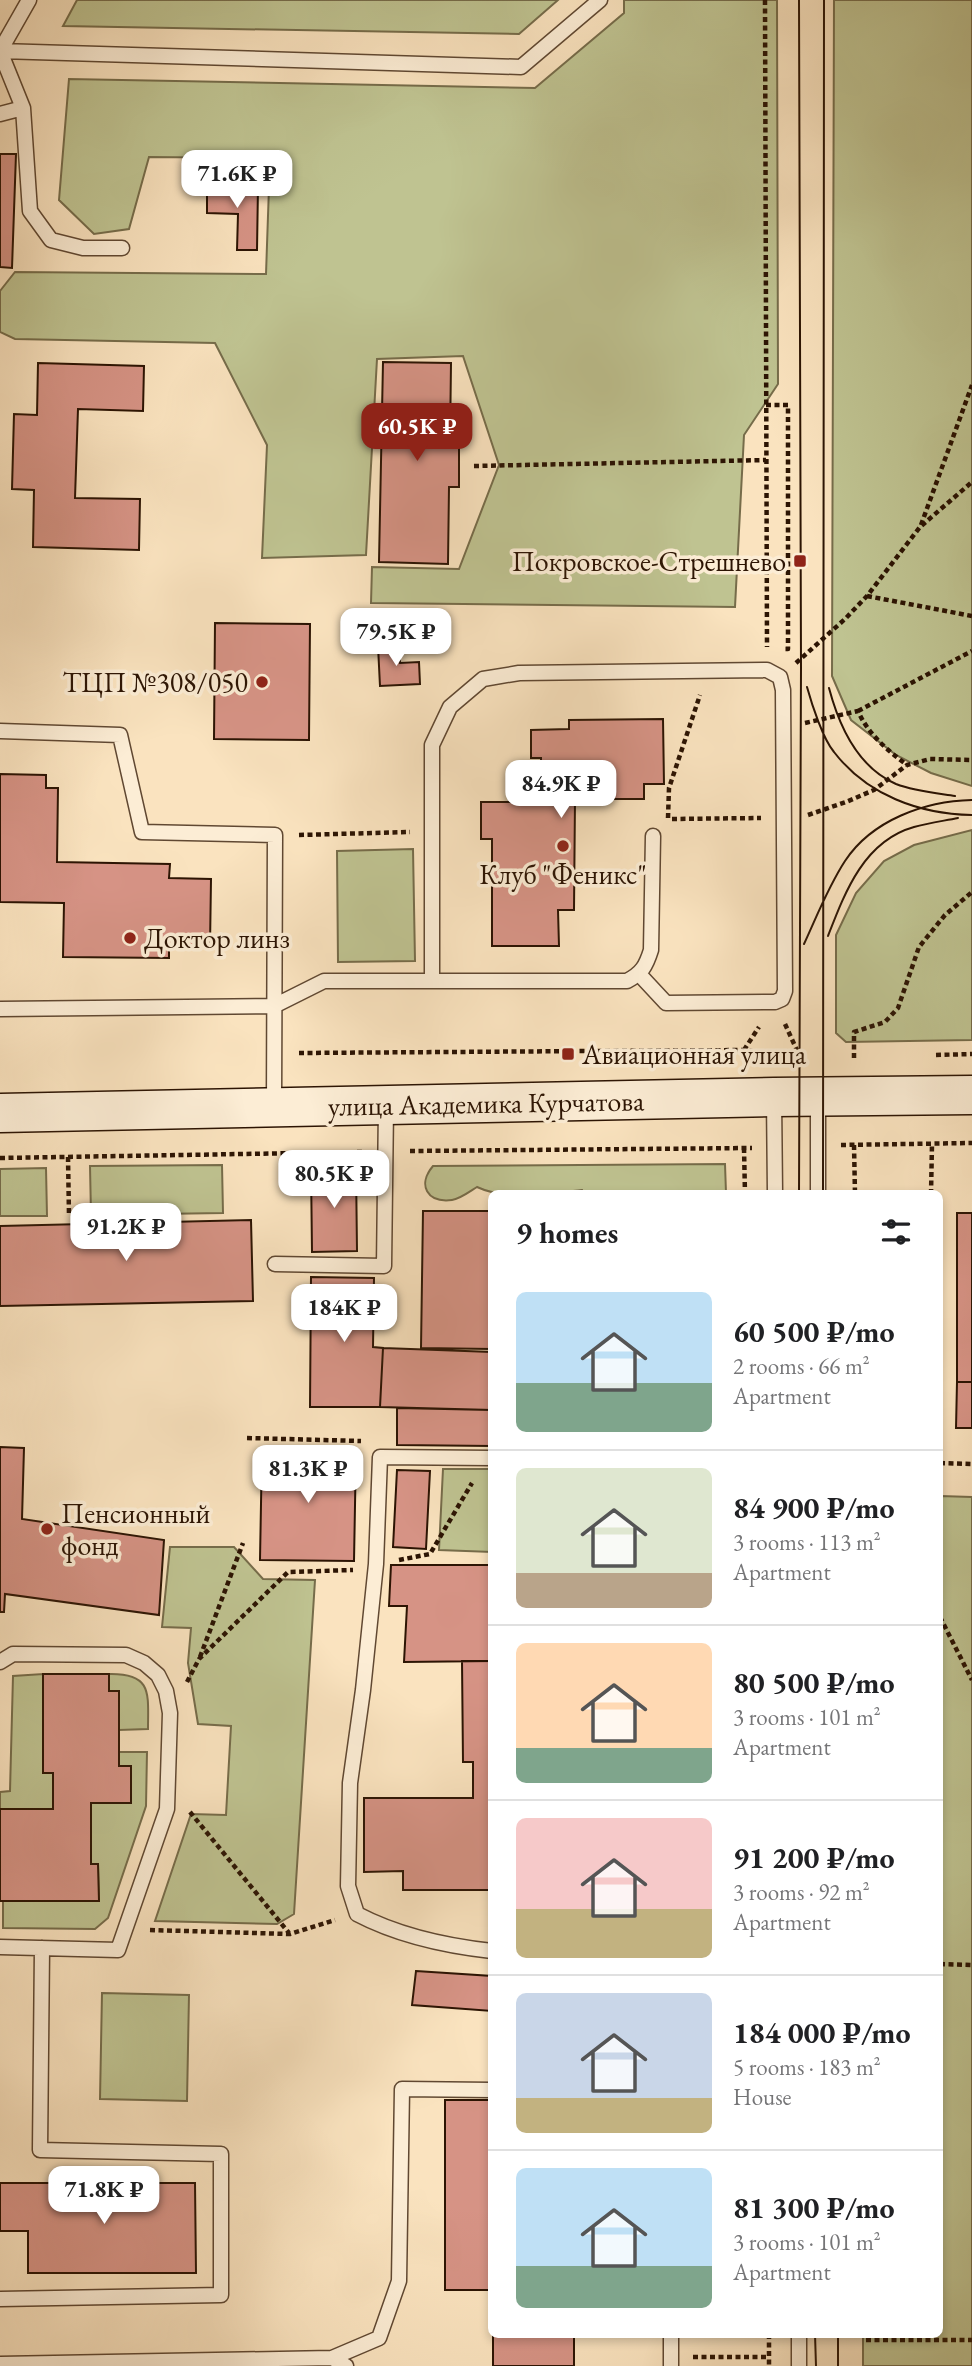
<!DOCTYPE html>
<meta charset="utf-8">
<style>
:root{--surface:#fff;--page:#f2f2f2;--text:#202124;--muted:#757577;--line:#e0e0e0;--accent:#8f2418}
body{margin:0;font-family:"EB Garamond",serif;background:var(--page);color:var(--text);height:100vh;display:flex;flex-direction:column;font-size:26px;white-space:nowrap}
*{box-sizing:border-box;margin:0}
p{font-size:23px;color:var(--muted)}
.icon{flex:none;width:38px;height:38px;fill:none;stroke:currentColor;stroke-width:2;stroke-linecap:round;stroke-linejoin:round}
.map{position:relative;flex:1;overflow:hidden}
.side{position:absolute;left:488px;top:1190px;width:455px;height:1148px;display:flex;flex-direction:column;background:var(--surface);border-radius:10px;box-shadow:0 4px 10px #0003}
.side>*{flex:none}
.price{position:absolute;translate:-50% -60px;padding:0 16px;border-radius:14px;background:#fff;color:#222;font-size:23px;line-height:46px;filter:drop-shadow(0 2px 4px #0008)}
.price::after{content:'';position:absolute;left:50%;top:42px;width:21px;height:16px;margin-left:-10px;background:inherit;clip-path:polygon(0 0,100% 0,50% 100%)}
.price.active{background:var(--accent);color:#fff}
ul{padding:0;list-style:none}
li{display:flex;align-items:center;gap:21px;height:175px;padding:0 28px}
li+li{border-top:2px solid var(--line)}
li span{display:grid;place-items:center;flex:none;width:196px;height:140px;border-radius:10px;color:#555}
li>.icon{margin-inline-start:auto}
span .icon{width:84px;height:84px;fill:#fffc;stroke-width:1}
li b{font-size:30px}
h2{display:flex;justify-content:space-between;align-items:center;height:84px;padding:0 28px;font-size:30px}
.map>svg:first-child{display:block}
</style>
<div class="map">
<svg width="972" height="2366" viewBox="0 0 972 2366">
<rect width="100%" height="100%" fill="#fae3bf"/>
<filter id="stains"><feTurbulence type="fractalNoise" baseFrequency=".00286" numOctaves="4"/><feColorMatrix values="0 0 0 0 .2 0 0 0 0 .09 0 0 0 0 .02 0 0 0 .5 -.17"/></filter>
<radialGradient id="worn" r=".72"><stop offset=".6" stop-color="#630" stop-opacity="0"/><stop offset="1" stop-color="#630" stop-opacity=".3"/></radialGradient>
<path fill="#bfc391" stroke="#766c4a" stroke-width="2" d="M 77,0 L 558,0 L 519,34 L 63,26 Z
M 624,0 L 777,0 L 778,384 L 744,435 L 735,607 L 371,603 L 372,567 L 459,569 L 499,465 L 463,356 L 377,359 L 366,555 L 262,558 L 267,445 L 215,343 L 15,339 L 0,332 L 0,291 L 15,272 L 266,274 L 270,158 L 149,157 L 129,229 L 94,234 L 59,200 L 69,79 L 535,88 L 624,13 Z
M 834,0 L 972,0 L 972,786 L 931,773 L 896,755 L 851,720 L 832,676 Z
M 972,830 L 972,1040 L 846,1042 L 836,1033 L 836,935 L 856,893 L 884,861 L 914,845 Z
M 413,849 L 415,961 L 338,962 L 337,851 Z
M 725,1164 L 726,1193 L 583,1194 L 582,1190 C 549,1194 507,1201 477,1187 C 469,1192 460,1199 452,1200 C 427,1203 417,1185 433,1166 Z
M 222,1165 L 223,1213 L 91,1215 L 90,1166 Z
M 46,1168 L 47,1216 L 0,1216 L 0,1169 Z
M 443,1469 L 492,1469 L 492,1552 L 439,1550 Z
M 940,1496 L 972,1497 L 972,2366 L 863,2366 L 863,2335 L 940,2334 Z
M 170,1547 L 234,1547 L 263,1579 L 315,1580 L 294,1914 L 277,1924 L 155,1921 L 191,1814 L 226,1815 L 231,1726 L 198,1724 L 188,1663 L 191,1628 L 162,1627 Z
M 43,1674 L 43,1773 L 53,1773 L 53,1809 L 0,1809 L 0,1792 L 10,1791 L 13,1676 Z
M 109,1674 C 153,1673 148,1694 148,1729 L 119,1730 L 119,1691 L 109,1691 Z
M 119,1752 L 147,1752 L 146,1806 L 108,1918 L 95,1929 L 3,1928 L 3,1901 L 99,1901 L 98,1865 L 91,1864 L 91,1803 L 119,1766 Z
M 102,1993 L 189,1995 L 187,2101 L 100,2099 Z"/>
<path fill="#d69385" stroke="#2c1403" stroke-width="2" d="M 0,154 L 16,154 L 12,268 L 0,267 Z
M 207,185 L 258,186 L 257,250 L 237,250 L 238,214 L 207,213 Z
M 383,362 L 451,363 L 450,440 L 459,440 L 459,487 L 449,487 L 448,564 L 379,562 Z
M 38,363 L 144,366 L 143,411 L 78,409 L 75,498 L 140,499 L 139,550 L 33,547 L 34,490 L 12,489 L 14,414 L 37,415 Z
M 215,623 L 310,624 L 309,740 L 214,739 Z
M 399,645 L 400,663 L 419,662 L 420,684 L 380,686 L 378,646 Z
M 663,719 L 664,784 L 644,784 L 644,799 L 575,799 L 574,910 L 558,910 L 559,946 L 492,946 L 492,839 L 481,839 L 481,802 L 541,802 L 541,758 L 531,758 L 531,730 L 569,729 L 569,720 Z
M 0,774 L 46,775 L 46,788 L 58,788 L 57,862 L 170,864 L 169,878 L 211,879 L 210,946 L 169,946 L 169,958 L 63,957 L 64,903 L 0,902 Z
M 356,1167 L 357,1251 L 312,1252 L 311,1168 Z
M 423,1211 L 492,1211 L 492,1349 L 421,1348 Z
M 957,1213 L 972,1213 L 972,1382 L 957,1382 Z
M 251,1220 L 253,1301 L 0,1306 L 0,1226 Z
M 311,1277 L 374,1278 L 373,1347 L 383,1348 L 380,1407 L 310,1407 Z
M 383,1348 L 492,1352 L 492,1410 L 380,1407 Z
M 957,1382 L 972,1382 L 972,1428 L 956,1428 Z
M 397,1408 L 492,1410 L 492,1446 L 397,1445 Z
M 0,1447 L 24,1448 L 22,1519 L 164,1540 L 159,1615 L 5,1594 L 4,1612 L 0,1612 Z
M 262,1448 L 356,1450 L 354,1561 L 260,1560 Z
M 397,1470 L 430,1471 L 426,1549 L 393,1547 Z
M 391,1565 L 492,1565 L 492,1661 L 404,1662 L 407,1606 L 389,1606 Z
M 462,1661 L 492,1661 L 492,1890 L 403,1890 L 403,1871 L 364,1872 L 364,1798 L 473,1798 L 473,1762 L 463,1762 Z
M 43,1674 L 109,1674 L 109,1691 L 119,1691 L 119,1766 L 131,1766 L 131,1803 L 91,1803 L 91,1864 L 98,1864 L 99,1901 L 0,1901 L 0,1809 L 53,1809 L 53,1773 L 43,1773 Z
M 416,1971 L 492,1976 L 492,2011 L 412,2005 Z
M 445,2100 L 492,2100 L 492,2290 L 445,2290 Z
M 0,2183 L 195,2183 L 196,2273 L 28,2273 L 28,2231 L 0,2231 Z
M 493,2334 L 574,2334 L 574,2366 L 493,2366 Z"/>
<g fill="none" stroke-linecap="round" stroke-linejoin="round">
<defs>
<path id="service" d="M 0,51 L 29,0
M 23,108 L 0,51 L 521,67 L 600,0
M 0,114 L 23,108 L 30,211 L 51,240 L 83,248 L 122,248
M 0,731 L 120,735 L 142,832 L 275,835 L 274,1105
M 432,981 L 432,745 L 450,707 L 483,679 L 519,673 L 767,670 L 780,677 L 783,690 L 785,991 L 782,999 L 775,1002 L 666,1003 L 639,974
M 0,1009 L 274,1006 L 324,981 L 627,981 C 642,973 646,966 651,950 L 653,836
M 774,1098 L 775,1194
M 818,1194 L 818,1097
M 275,1264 L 384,1266 L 386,1107
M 492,1458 L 380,1457 L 376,1564 L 363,1690 L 350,1783 L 348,1886 L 357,1914 C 397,1935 446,1946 492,1951
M 0,1662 L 13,1654 L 126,1655 L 144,1663 L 158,1675 L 166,1691 L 170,1713 L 167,1809 L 118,1950 L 0,1947
M 0,2299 L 221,2295 L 221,2154 L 40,2150 L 42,1948
M 799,2334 L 799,2366
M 332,2358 L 379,2338 L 399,2281 L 402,2089 L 492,2090
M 0,2364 L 332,2358 L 346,2366
M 671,2366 L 671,2334"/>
<path id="secondary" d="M 0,1113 L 774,1097 L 972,1095"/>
</defs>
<use href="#service" stroke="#604832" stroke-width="17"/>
<use href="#secondary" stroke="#2c1403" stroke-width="41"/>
<path stroke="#2c1403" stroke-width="4.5" stroke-dasharray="5 3.5" stroke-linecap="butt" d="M 765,0 L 767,647
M 766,405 L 788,405 L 788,649 L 782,649
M 474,466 L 766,460
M 921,525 L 972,385
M 867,596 L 972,616
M 796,663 L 845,619 L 867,596 L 920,527 L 972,482
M 858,711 L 972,651
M 805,723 L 858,711 C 868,734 887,750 907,765
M 808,815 L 846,802 L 874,790 L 907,765 L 930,759 L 972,760
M 668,818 L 669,788 L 700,695
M 672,819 L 761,818
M 299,835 L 410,832
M 785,1024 L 800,1057
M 744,1050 L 759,1027
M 299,1053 L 744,1050 L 797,1057
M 936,1055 L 972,1054
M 854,1058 L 854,1032 L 885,1022 L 898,1008 L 919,947 L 945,915 L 972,892
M 841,1145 L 972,1143
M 854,1145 L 855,1194
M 744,1148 L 745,1194
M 410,1151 L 752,1148
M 68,1157 L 69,1215
M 0,1158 L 363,1152
M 931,1194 L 932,1144
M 247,1438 L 361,1441
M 940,1463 L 972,1464
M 399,1560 L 430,1554 L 472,1483
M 940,1617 L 972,1680
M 200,1657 L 243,1543
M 187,1682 L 199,1659 L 288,1572 L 353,1570
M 190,1812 L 289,1933
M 150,1930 L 290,1934 L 335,1920
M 940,1964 L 972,1965
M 769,2334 L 769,2366
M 866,2340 L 972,2340
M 693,2357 L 769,2357"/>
<use href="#service" stroke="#fcedd5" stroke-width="14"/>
<use href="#secondary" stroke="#fcedd5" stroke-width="38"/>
<path stroke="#2c1403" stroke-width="2" d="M 807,687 C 812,705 823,739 834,752 C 867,795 919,814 972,815
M 829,688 C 839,726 857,767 896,784 C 914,791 935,793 955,796
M 828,936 C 845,892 864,841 914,827 C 928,823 943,821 958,818
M 804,944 C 817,916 828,887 845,861 C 872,820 925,801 972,800
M 799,1194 L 801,667 L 799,0
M 823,1194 L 824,0
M 815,2334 L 816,2366
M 838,2334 L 838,2366"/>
</g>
<g fill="#8f2418" stroke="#fcedd5" stroke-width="2.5">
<rect x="793" y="554" width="14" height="14" rx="3.5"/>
<circle cx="262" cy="682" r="7"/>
<circle cx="563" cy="846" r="7"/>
<circle cx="130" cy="938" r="7"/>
<rect x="561" y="1047" width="14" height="14" rx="3.5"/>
<circle cx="47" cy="1529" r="7"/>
</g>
<g text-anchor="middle" stroke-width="7" stroke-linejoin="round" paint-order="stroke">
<g font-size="28" fill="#2c1403" stroke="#fcedd5" text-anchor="start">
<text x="786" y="571" text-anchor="end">Покровское-Стрешнево</text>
<text x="248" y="692" text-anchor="end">ТЦП №308/050</text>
<text x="563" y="884" text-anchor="middle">Клуб "Феникс"</text>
<text x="144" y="948">Доктор линз</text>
<text x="582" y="1064">Авиационная улица</text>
<text x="61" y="1523">Пенсионный<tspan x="61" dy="32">фонд</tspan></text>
</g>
<g font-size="28" fill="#2c1403" stroke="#fcedd5">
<text transform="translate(486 1103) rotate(-1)" y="10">улица Академика Курчатова</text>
</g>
</g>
<rect width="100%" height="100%" filter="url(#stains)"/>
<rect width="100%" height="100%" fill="url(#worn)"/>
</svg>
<b class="price" style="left:237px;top:210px">71.6K ₽</b>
<b class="price active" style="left:417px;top:463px">60.5K ₽</b>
<b class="price" style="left:396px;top:668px">79.5K ₽</b>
<b class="price" style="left:561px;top:820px">84.9K ₽</b>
<b class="price" style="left:334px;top:1210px">80.5K ₽</b>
<b class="price" style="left:126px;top:1263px">91.2K ₽</b>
<b class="price" style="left:344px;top:1344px">184K ₽</b>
<b class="price" style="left:308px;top:1505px">81.3K ₽</b>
<b class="price" style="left:104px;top:2226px">71.8K ₽</b>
<section class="side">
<h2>9 homes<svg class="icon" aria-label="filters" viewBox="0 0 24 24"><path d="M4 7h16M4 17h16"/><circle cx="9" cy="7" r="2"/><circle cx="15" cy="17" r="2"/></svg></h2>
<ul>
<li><span style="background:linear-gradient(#bfe0f5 65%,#7fa58c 0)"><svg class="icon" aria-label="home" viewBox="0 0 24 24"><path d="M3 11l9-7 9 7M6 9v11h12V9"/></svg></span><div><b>60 500 ₽/mo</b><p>2 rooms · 66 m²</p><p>Apartment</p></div></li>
<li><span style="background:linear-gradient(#dfe7d0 75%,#b9a48a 0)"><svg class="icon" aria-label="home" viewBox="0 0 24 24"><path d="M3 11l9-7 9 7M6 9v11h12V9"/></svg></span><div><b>84 900 ₽/mo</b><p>3 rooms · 113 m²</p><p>Apartment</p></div></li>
<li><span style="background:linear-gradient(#ffd9b3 75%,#7fa58c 0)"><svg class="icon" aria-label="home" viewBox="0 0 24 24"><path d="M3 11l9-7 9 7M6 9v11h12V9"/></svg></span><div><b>80 500 ₽/mo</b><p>3 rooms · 101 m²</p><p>Apartment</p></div></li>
<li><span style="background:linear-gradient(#f6c9c9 65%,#c2b280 0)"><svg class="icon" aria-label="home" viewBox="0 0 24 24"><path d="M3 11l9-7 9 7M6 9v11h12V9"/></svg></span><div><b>91 200 ₽/mo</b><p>3 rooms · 92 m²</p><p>Apartment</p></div></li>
<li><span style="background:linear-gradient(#c9d6e8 75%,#c2b280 0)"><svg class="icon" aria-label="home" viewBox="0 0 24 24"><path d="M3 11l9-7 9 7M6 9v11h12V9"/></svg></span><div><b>184 000 ₽/mo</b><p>5 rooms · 183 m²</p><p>House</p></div></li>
<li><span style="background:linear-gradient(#bfe0f5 70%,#7fa58c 0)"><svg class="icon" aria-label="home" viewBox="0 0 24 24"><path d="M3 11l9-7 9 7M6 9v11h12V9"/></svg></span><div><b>81 300 ₽/mo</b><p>3 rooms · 101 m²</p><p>Apartment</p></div></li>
</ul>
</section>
</div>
